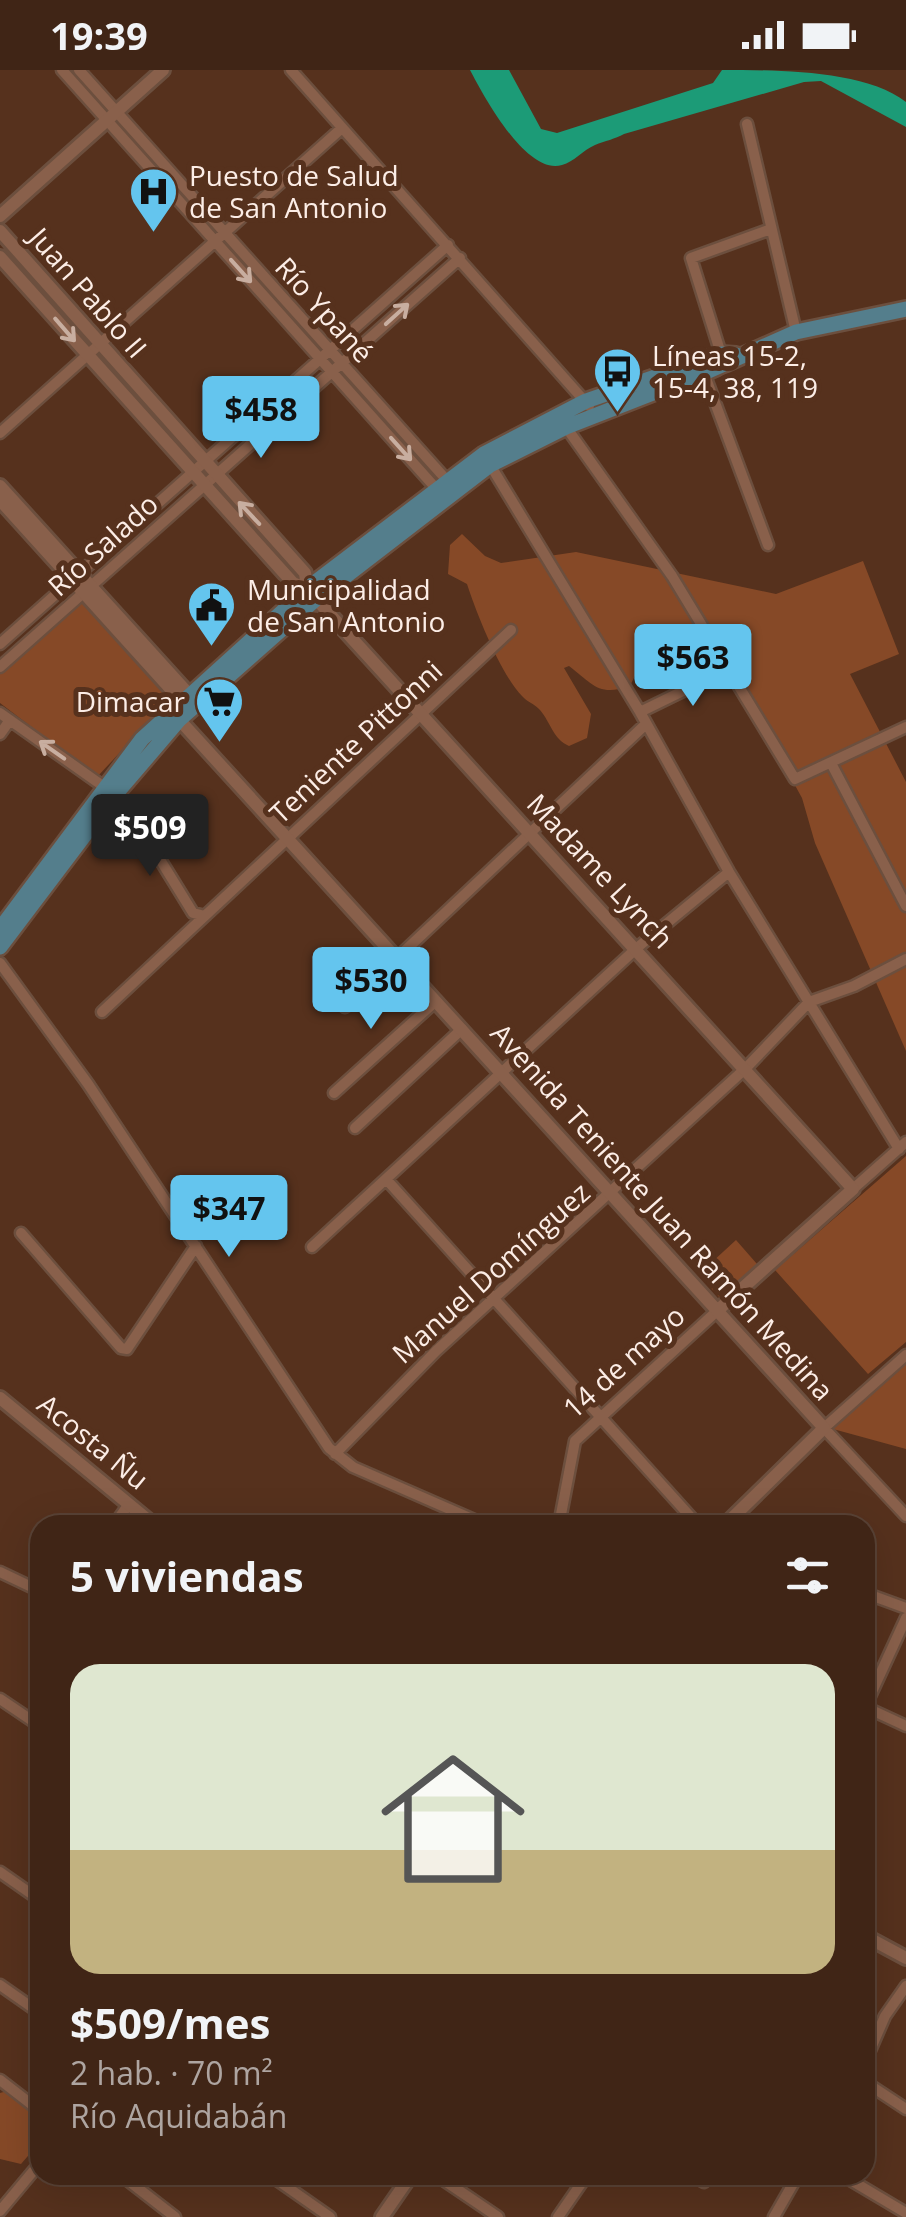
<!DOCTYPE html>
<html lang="es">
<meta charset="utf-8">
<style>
:root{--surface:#402516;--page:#4b3123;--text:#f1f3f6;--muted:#aea5a1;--line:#594235;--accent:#64c5ee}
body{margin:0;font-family:"Open Sans",sans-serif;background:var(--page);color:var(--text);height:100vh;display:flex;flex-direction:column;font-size:38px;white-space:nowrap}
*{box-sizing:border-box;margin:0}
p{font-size:32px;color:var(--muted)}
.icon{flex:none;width:55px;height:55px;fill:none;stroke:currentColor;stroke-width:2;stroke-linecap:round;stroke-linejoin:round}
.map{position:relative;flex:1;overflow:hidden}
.sheet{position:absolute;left:30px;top:1445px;width:845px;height:670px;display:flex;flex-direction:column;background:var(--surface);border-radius:30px;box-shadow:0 10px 40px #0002,0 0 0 2px var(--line)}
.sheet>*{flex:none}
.price{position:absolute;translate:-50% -85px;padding:0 22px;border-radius:10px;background:var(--accent);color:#111;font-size:32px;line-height:65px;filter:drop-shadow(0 2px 5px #0008)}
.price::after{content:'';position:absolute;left:50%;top:60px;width:30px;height:22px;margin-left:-15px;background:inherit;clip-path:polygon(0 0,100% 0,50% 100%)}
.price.on{background:#222;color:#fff}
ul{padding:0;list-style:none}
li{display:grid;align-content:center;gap:20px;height:530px;padding:0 40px}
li+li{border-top:2px solid var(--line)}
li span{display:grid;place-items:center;height:310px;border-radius:30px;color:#555}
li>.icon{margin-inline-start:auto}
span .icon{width:180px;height:180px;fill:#fffc;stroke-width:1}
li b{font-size:42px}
h2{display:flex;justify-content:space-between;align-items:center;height:120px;padding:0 40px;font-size:42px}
.status{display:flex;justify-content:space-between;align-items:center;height:70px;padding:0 50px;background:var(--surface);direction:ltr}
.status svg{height:28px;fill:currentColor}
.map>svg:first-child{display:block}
</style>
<div class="status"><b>19:39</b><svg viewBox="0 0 49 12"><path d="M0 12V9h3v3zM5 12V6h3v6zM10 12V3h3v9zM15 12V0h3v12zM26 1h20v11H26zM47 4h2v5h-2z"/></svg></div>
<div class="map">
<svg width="906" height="2147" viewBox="0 0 906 2147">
<rect width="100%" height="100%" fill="#56311d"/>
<path fill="#864927" d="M 462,464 L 485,486 L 501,493 L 576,482 L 776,524 L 863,491 L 899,584 L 850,604 L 906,712 L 906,981 L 815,773 L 802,728 L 743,621 L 734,593 L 725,580 L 697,568 L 643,589 L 630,616 C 598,627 593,614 569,596 L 564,598 L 591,644 L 587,668 L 569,676 C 553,669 551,653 540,640 C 535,634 527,632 522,626 C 501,605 476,542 467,514 L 448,504 L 450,475 Z
M 83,530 L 172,627 L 97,707 L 0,633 L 0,604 Z
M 906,1086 L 906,1272 L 868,1304 L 775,1200 Z
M 736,1170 L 757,1194 L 720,1228 L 699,1204 Z
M 906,1284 L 906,1379 L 833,1359 Z
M 7,2021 L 40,2044 L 40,2072 L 21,2094 L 0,2089 L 0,2023 Z"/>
<path fill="#1c9b77" d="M 470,0 L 509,0 L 541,59 L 557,63 L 713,13 L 722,0 C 776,0 865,0 906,32 L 906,57 L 821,11 L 804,12 L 624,64 C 615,69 605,71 595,75 C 583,80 574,92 562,95 C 527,106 484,27 470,0 Z"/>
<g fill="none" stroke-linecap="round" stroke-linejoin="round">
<defs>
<path id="minor" d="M 62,0 L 441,424
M 79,0 L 452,416
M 291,0 L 589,336
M 747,54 L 796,262
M 721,284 L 691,188 L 771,159
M 704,303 L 768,475
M 566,357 L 672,506 L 795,709 L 906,657
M 0,363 L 342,58
M 489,393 L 640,642 L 729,802 L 899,1079
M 0,574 L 448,175
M 0,597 L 460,188
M 640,642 L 728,599
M 0,643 L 124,731 L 193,843 L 201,845
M 0,664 L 10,650
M 832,695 L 906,836
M 0,893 L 88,1014 L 329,1378 L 353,1397 L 486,1455
M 345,937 L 646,654
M 102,942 L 511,560
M 334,1023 L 436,931
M 355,1058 L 462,959
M 386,1109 L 698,1455
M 853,1119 L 906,1072
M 21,1163 L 121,1278 L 127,1279 L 196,1176
M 312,1177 L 638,877 L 729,802
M 906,1285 L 824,1358 L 906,1446
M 335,1384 L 436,1281 L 746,998 L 809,932 L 854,916 L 906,889
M 114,1455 L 129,1434
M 559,1455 L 575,1371 L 717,1241
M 0,1502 L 40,1521
M 865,1523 L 906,1538
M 0,1629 L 40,1656
M 865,1637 L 906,1548
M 865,1637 L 906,1656
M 0,1802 L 40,1830
M 0,1915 L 40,1943
M 865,1992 L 885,1946 L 906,1916
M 0,2010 L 40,2041
M 865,2012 L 906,2039
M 121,2105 L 175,2147
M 270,2105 L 330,2147
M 436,2105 L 498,2147
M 692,2105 L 704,2112
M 842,2105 L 906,2143
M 0,2141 L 40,2093
M 558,2147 L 587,2105
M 774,2147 L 798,2105"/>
<path id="tertiary" d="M 0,146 L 163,0
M 0,161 L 305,503 L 307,519
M 0,187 L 293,513 L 307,519 L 853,1119 L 717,1241
M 0,416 L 196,632
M 0,430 L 186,636
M 175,645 L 824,1358 L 725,1455
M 0,1328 L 154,1455
M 865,1866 L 906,1888
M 382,2147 L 411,2105"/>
<path id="primary" d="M 0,859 L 142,669 L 313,514 L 484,384 L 586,331 L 721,284 L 736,285
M 0,877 L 115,725 L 179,650 L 316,529 L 490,395 L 566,357 L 704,303 L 796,262 L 906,239"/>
</defs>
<use href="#minor" stroke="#6c4f3e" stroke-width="15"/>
<use href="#tertiary" stroke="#6c4f3e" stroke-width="18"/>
<use href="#primary" stroke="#6c4f3e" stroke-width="20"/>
<use href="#minor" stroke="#89604b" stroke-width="10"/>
<use href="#tertiary" stroke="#89604b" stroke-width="12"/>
<use href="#primary" stroke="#547e8c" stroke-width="15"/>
</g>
<defs><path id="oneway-shaft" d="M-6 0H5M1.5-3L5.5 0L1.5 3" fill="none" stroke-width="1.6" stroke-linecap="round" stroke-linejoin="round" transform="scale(2.5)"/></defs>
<g stroke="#c8aea0">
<use href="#oneway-shaft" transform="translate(241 201) rotate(48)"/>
<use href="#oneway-shaft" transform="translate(397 244) rotate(-42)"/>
<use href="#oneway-shaft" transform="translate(65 260) rotate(49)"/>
<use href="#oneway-shaft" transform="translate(401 379) rotate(48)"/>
<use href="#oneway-shaft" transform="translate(249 443) rotate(-133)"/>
<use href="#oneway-shaft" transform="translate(52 680) rotate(-145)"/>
</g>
<defs>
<symbol id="hospital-pin" viewBox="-11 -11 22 30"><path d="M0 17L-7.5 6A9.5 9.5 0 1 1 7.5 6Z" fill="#64c5ee" stroke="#56311d"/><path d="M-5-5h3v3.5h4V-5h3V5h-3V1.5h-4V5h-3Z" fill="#111"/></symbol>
<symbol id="bus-pin" viewBox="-11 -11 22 30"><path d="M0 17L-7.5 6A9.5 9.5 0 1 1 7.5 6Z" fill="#64c5ee" stroke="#56311d"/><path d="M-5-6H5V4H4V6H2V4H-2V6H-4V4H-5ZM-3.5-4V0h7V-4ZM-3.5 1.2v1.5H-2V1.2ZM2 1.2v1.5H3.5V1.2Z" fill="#111"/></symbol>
<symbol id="civic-pin" viewBox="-11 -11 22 30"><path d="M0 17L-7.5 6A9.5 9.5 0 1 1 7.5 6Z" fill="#64c5ee" stroke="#56311d"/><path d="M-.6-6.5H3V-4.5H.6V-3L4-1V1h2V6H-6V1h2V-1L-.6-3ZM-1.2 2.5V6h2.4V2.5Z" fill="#111"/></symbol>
<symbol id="supermarket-pin" viewBox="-11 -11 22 30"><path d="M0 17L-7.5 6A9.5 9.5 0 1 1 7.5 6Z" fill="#64c5ee" stroke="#56311d"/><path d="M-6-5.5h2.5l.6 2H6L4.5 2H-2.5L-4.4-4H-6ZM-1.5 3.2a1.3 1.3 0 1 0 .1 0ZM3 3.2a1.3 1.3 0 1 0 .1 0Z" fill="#111"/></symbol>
</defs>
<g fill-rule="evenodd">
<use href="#hospital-pin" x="126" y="94" width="55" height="75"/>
<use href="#bus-pin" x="590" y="274" width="55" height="75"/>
<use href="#civic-pin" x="184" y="508" width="55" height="75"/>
<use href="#supermarket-pin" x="192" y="604" width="55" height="75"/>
</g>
<g text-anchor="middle" stroke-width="10" stroke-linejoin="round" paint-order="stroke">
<g font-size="28" fill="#fcede6" stroke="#56311d" text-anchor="start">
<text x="189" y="116">Puesto de Salud<tspan x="189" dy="32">de San Antonio</tspan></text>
<text x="652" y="296">Líneas 15-2,<tspan x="652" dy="32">15-4, 38, 119</tspan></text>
<text x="247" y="530">Municipalidad<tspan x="247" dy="32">de San Antonio</tspan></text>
<text x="185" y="642" text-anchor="end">Dimacar</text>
</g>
<g font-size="28" fill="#fcede6" stroke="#56311d">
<text transform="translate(88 223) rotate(49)" y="10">Juan Pablo II</text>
<text transform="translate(324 240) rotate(48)" y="10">Río Ypané</text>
<text transform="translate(103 475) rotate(-42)" y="10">Río Salado</text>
<text transform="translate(356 672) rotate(-43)" y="10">Teniente Pittonni</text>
<text transform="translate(600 801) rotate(47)" y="10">Madame Lynch</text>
<text transform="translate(662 1142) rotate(48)" y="10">Avenida Teniente Juan Ramón Medina</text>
<text transform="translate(491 1203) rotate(-42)" y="10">Manuel Domínguez</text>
<text transform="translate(624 1292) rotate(-42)" y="10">14 de mayo</text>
<text transform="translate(93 1372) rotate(39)" y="10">Acosta Ñu</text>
</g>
</g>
</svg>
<b class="price" style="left:261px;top:391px">$458</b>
<b class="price" style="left:693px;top:639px">$563</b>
<b class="price on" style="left:150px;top:809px">$509</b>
<b class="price" style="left:371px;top:962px">$530</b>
<b class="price" style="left:229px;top:1190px">$347</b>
<section class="sheet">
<h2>5 viviendas<svg class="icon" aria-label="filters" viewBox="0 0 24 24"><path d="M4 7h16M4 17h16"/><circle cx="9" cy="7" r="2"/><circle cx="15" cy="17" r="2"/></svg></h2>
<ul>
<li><span style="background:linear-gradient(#dfe7d0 60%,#c2b280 0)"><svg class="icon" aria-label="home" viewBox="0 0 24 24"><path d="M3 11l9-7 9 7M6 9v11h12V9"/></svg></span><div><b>$509/mes</b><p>2 hab. · 70 m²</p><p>Río Aquidabán</p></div></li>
</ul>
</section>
</div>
